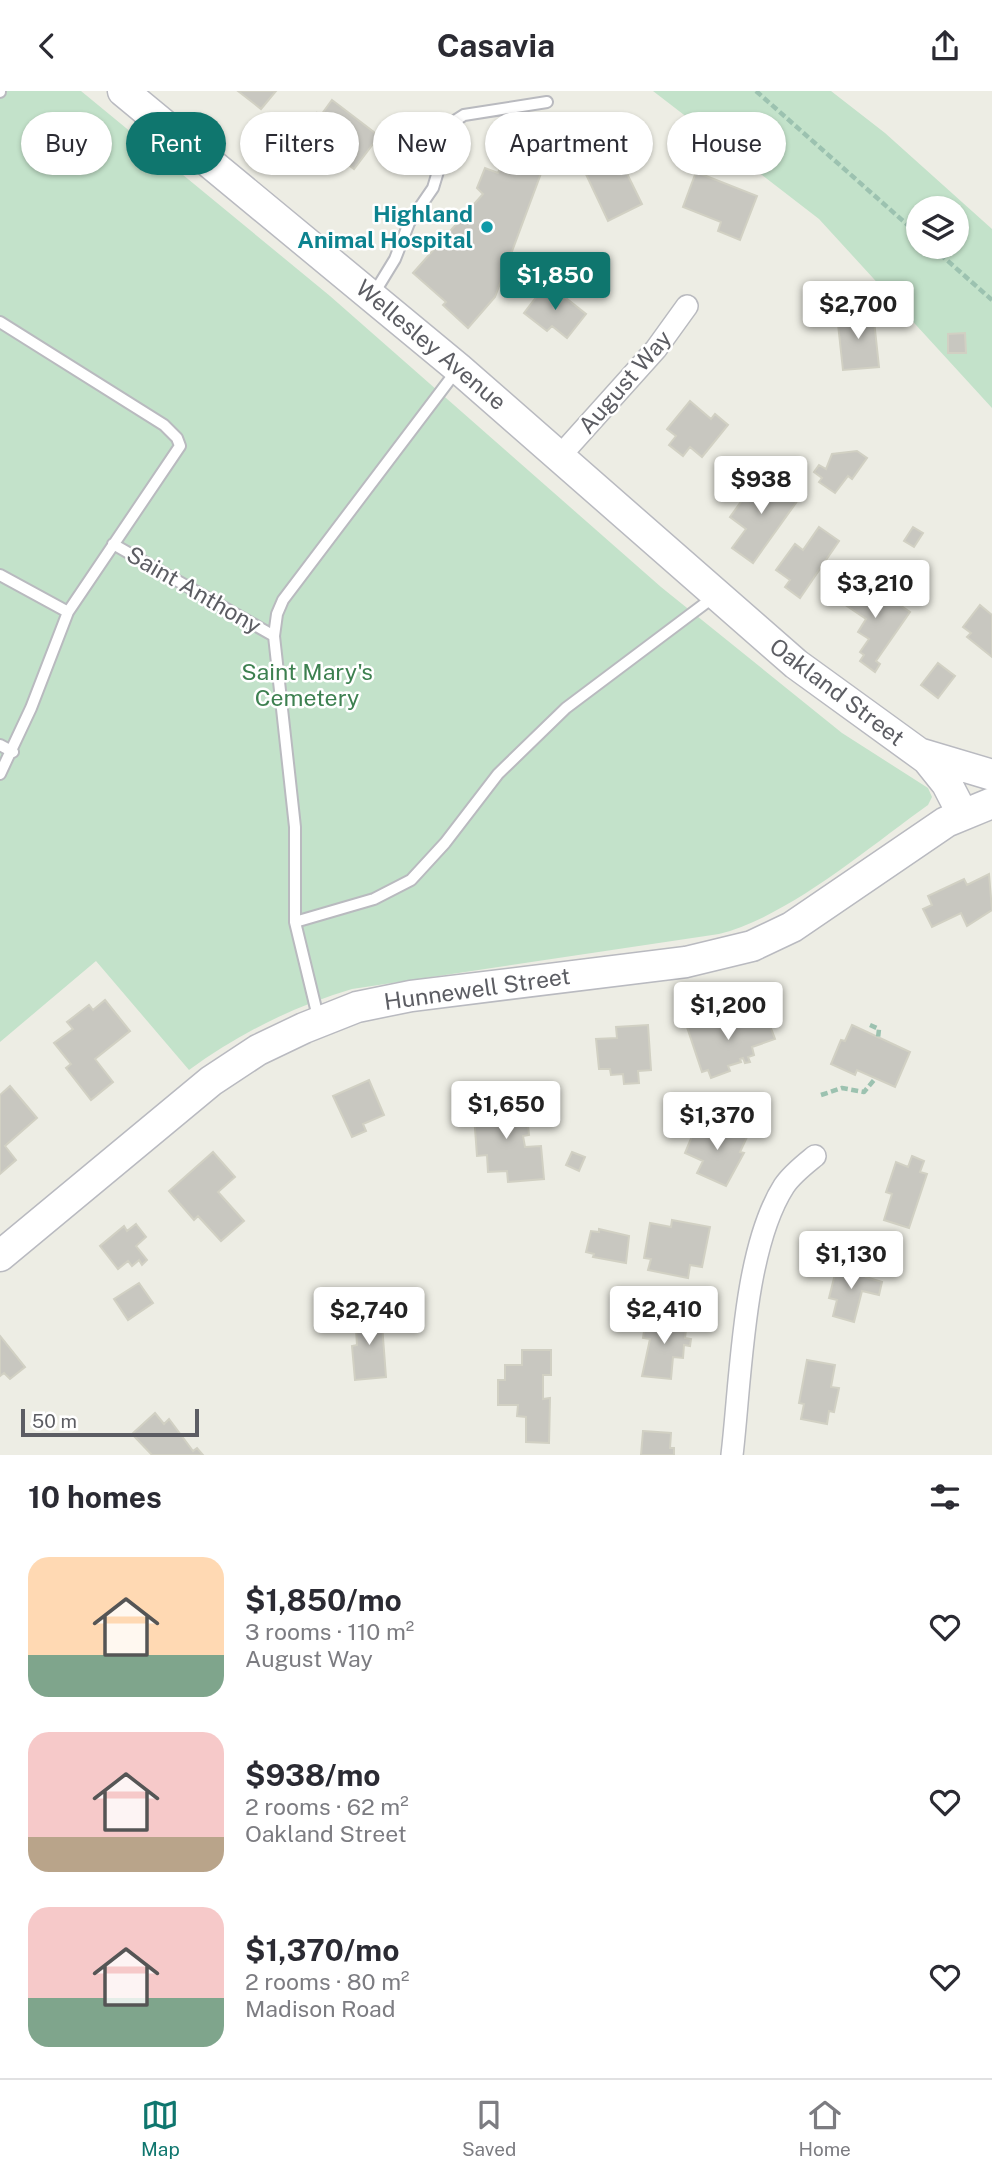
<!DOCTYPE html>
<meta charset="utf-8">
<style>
:root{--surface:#fff;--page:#f7f7f7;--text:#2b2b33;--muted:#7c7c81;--line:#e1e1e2;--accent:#0f766e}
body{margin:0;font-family:"Public Sans",sans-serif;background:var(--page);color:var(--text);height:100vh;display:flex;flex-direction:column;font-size:26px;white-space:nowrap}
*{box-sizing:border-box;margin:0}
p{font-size:23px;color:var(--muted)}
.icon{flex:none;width:38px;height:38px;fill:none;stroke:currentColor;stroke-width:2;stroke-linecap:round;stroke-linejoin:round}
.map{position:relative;height:1364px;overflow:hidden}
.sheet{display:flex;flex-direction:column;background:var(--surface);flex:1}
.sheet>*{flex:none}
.guide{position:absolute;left:21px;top:21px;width:950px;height:63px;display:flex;gap:14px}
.buttons{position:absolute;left:906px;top:105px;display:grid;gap:14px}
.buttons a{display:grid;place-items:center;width:63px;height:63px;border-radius:50%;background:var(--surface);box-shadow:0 2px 5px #0004;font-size:35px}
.scale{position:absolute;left:21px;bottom:18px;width:178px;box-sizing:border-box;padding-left:7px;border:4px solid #5c5d63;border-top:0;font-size:19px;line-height:24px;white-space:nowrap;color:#5c5d63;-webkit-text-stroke:5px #fff;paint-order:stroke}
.price{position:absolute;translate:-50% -60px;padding:0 16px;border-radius:7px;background:#fff;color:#222;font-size:23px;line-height:46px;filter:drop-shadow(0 2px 4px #0008)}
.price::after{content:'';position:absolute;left:50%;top:42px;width:21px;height:16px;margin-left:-10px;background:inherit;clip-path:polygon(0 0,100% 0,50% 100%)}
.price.active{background:var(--accent);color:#fff}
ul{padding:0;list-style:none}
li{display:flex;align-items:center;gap:21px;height:175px;padding:0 28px}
li span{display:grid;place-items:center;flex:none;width:196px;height:140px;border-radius:21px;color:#555}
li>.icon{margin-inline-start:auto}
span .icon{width:84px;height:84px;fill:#fffc;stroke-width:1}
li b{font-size:30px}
h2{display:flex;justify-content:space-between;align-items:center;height:84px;padding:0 28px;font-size:30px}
.pill{padding:0 24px;border-radius:32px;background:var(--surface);box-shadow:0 2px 5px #0004;font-size:24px;line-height:63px}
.pill.active{background:var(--accent);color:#fff}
header{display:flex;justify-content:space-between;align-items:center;height:91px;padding:0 28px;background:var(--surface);font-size:32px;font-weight:700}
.tab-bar{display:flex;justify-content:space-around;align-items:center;height:98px;border-top:2px solid var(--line);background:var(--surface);font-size:19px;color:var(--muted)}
.tab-bar a{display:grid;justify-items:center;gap:4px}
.tab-bar .active{color:var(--accent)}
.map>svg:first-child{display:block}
</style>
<header><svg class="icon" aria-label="back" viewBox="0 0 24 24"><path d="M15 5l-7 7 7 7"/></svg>Casavia<svg class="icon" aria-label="share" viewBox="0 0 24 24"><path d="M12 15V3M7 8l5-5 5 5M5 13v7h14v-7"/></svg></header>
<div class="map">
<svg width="992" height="1364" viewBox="0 0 992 1364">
<rect width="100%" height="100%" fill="#edede4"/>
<path fill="#c3e2ca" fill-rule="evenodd" d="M 0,0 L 81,0 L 330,205 L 661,496 L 842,642 L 928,697 L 932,706 L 928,714 C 869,756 788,826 719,843 L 352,898 C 292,916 240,942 189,979 L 96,870 L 0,951 Z
M 653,0 L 831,0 L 885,42 L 992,138 L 992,317 L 819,128 ZM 919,117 L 957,117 L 957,156 L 919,156 Z"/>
<path fill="#c8c7c0" stroke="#d1d0c3" stroke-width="2" d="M 238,0 L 276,0 L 261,18 Z
M 332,9 L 379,45 L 354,78 L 337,65 L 341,60 L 311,37 L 317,22 L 321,24 Z
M 609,46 L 642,113 L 608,130 L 583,77 L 595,71 L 589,57 Z
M 506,62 L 543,77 L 495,206 L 468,237 L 443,214 L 446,211 L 413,182 L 483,103 L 477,97 L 485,77 L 498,82 Z
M 696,81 L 757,105 L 740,149 L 718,140 L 721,131 L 683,116 Z
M 547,192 L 586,223 L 567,247 L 552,235 L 547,240 L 524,222 Z
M 873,220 L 879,276 L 843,279 L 837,224 Z
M 965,242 L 966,262 L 948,262 L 948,243 Z
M 690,310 L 711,328 L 715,323 L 728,334 L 702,366 L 690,356 L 683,365 L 669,354 L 676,345 L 667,338 Z
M 857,360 L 867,367 L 852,388 L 848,385 L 835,402 L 819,391 L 822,387 L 814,381 L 819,374 L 826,378 L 832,363 Z
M 761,383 L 798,409 L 753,472 L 732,457 L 746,438 L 730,426 Z
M 819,436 L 839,450 L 800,507 L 785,496 L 790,489 L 776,479 L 795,453 L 803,459 Z
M 913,436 L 923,442 L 914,456 L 904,450 Z
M 856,489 L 865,496 L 868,492 L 910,521 L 876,570 L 880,573 L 875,581 L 860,570 L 864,564 L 860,561 L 869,548 L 858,541 L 866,528 L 841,511 Z
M 980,514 L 992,524 L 992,566 L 967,546 L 971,542 L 963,536 Z
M 938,572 L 955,585 L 938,607 L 921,594 Z
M 989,783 L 992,819 L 967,835 L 961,822 L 932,836 L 923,818 L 932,814 L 928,805 L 964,788 L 967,794 Z
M 105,909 L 130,940 L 95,968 L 113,991 L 91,1009 L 66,977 L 71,973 L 54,952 L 73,938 L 67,931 L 89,914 L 93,919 Z
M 764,919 L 775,948 L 752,956 L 754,964 L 748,966 L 750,971 L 745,972 L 743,967 L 740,968 L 741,971 L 728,975 L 730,980 L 711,987 L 708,979 L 702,981 L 687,936 L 707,929 L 709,934 L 730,923 L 734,934 Z
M 648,934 L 651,979 L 638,980 L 639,992 L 624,993 L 623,983 L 611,984 L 610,978 L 599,978 L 596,948 L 617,947 L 616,936 Z
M 852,934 L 910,961 L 895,996 L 857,979 L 855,984 L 831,973 L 841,949 L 845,950 Z
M 369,989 L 384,1024 L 363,1033 L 366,1040 L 352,1046 L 333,1005 Z
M 10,995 L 37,1027 L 5,1055 L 16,1069 L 0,1083 L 0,1004 Z
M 511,1007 L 513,1025 L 527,1024 L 529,1044 L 523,1045 L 525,1056 L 541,1055 L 544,1088 L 508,1091 L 507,1080 L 488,1081 L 487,1064 L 477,1065 L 473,1010 Z
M 697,1033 L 716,1041 L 719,1034 L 747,1046 L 740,1061 L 744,1062 L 726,1095 L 697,1082 L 703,1070 L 685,1062 Z
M 213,1061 L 235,1086 L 218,1101 L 244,1130 L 221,1150 L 198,1125 L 194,1129 L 169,1100 Z
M 572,1061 L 585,1066 L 579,1080 L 566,1074 Z
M 912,1065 L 924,1070 L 920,1081 L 927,1083 L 909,1137 L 884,1129 L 892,1103 L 886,1101 L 896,1071 L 908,1076 Z
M 672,1129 L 710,1136 L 702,1176 L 690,1174 L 688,1187 L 648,1179 L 651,1168 L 644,1167 L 650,1132 L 671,1136 Z
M 136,1133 L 146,1146 L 136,1155 L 147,1169 L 142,1174 L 139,1169 L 132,1175 L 128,1170 L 118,1178 L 100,1155 L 124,1135 L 127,1140 Z
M 599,1138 L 629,1145 L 626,1172 L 593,1166 L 594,1163 L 586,1161 L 591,1140 L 599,1141 Z
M 837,1175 L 867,1182 L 866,1186 L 882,1191 L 879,1204 L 862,1200 L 854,1231 L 833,1225 L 837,1209 L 829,1207 Z
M 139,1192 L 153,1212 L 128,1229 L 114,1208 Z
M 381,1220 L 386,1286 L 355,1289 L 352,1255 L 357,1254 L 355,1222 Z
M 646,1227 L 687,1231 L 685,1247 L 691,1248 L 690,1255 L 684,1254 L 683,1267 L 673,1266 L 671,1288 L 642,1285 L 650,1248 L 643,1247 Z
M 0,1245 L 25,1276 L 10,1288 L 4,1282 L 0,1285 Z
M 522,1259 L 551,1259 L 551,1284 L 543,1284 L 543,1308 L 550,1307 L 549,1352 L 526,1351 L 526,1326 L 517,1325 L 518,1314 L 498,1314 L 498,1289 L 505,1289 L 505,1274 L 522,1274 Z
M 807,1269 L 835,1274 L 831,1296 L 839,1297 L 834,1321 L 829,1320 L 827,1333 L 801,1328 L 804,1313 L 799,1312 Z
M 155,1322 L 164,1333 L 169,1328 L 193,1360 L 197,1357 L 203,1364 L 152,1364 L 132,1343 Z
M 643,1340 L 671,1342 L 670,1357 L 674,1357 L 674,1364 L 641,1364 Z"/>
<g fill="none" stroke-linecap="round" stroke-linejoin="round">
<defs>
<path id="lane" d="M 0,1 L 0,0
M 373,204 L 395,168 L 409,132 L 433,97 L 453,31 L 464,24 L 547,11
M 0,231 L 164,334 L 177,347 L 180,355 L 68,521 L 31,617 L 0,683
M 113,453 L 274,545
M 0,484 L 68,521
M 0,654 L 13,661
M 295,831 L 374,808 L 411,789 L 445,752 L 498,683 L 566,617 L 715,505
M 319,930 L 295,831 L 295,736 L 274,545 L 277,523 L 283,509 L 457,279"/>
<path id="street" d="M 560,365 L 656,258 L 687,215
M 732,1364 C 741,1288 743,1159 784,1095 C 792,1083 804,1074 815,1065"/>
<path id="secondary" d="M 123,0 L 458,277 L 796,573 L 927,668 L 947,693 L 962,722
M 922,663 L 992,684
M 0,1165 L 211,990 L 258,959 L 304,937 L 357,916 L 411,905 L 686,871 L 752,855 L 792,836 L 946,731 L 992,712"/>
</defs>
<use href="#lane" stroke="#b9babf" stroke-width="14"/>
<use href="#street" stroke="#b9babf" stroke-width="24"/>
<use href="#secondary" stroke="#b9bac0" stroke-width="33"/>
<path stroke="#9cc2b0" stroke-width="4.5" stroke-dasharray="7 3.5" stroke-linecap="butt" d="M 756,0 L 919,144
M 932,156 L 992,209
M 870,934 L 879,938 L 878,947
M 821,1004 L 842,997 L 864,1001 L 874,989"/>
<use href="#lane" stroke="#fff" stroke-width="10"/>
<use href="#street" stroke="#fff" stroke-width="21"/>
<use href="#secondary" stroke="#fff" stroke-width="30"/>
</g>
<circle fill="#0f9aa8" stroke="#fff" stroke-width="2.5" cx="487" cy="136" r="7"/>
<g text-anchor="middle" stroke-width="5" stroke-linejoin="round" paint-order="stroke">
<g font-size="23" font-weight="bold" fill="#0d838f" stroke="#fff" text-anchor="end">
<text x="473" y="131">Highland<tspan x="473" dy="26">Animal Hospital</tspan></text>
</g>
<g font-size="23" fill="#5c5d63" stroke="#fff">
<text transform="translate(431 254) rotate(40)" y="8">Wellesley Avenue</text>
<text transform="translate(625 291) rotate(-49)" y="8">August Way</text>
<text transform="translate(194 499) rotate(30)" y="8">Saint Anthony</text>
<text transform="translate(837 601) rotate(37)" y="8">Oakland Street</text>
<text transform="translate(477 898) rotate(-8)" y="8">Hunnewell Street</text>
</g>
<g font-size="23" fill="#3d8050" stroke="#fff">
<text x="307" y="589">Saint Mary's<tspan x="307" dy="26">Cemetery</tspan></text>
</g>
</g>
</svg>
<div class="buttons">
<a><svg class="icon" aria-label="layers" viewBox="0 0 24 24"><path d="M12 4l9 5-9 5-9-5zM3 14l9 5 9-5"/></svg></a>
</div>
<div class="scale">50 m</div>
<b class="price active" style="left:555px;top:221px">$1,850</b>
<b class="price" style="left:858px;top:250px">$2,700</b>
<b class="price" style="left:761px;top:425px">$938</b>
<b class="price" style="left:875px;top:529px">$3,210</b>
<b class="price" style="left:728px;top:951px">$1,200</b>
<b class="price" style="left:506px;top:1050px">$1,650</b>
<b class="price" style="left:717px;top:1061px">$1,370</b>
<b class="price" style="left:851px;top:1200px">$1,130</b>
<b class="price" style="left:664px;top:1255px">$2,410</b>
<b class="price" style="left:369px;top:1256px">$2,740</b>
<div class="guide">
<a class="pill">Buy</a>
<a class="pill active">Rent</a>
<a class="pill">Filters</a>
<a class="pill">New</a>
<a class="pill">Apartment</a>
<a class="pill">House</a>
</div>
</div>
<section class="sheet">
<h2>10 homes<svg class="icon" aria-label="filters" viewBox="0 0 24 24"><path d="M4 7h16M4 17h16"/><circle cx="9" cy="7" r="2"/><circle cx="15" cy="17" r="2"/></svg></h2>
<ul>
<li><span style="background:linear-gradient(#ffd9b3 70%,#7fa58c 0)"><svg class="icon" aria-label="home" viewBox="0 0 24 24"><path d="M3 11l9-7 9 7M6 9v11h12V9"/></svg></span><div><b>$1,850/mo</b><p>3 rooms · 110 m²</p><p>August Way</p></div><svg class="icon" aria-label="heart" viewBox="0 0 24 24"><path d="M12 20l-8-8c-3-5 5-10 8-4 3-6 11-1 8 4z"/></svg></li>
<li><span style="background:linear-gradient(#f6c9c9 75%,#b9a48a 0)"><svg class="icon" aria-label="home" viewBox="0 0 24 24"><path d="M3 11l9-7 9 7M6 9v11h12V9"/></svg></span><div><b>$938/mo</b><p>2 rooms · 62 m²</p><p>Oakland Street</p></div><svg class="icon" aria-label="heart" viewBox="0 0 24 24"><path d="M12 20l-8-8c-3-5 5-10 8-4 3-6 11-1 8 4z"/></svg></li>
<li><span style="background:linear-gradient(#f6c9c9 65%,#7fa58c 0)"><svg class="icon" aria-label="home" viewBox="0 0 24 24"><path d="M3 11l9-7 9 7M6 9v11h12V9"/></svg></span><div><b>$1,370/mo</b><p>2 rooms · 80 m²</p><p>Madison Road</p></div><svg class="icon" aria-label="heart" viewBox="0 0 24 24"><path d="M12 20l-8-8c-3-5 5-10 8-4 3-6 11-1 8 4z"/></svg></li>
</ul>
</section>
<nav class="tab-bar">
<a class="active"><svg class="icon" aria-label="map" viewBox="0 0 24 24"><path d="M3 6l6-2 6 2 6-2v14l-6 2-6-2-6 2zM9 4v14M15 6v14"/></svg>Map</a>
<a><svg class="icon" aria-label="saved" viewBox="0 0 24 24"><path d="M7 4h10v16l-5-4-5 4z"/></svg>Saved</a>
<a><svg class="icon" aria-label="home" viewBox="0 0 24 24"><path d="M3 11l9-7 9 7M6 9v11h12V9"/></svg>Home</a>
</nav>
